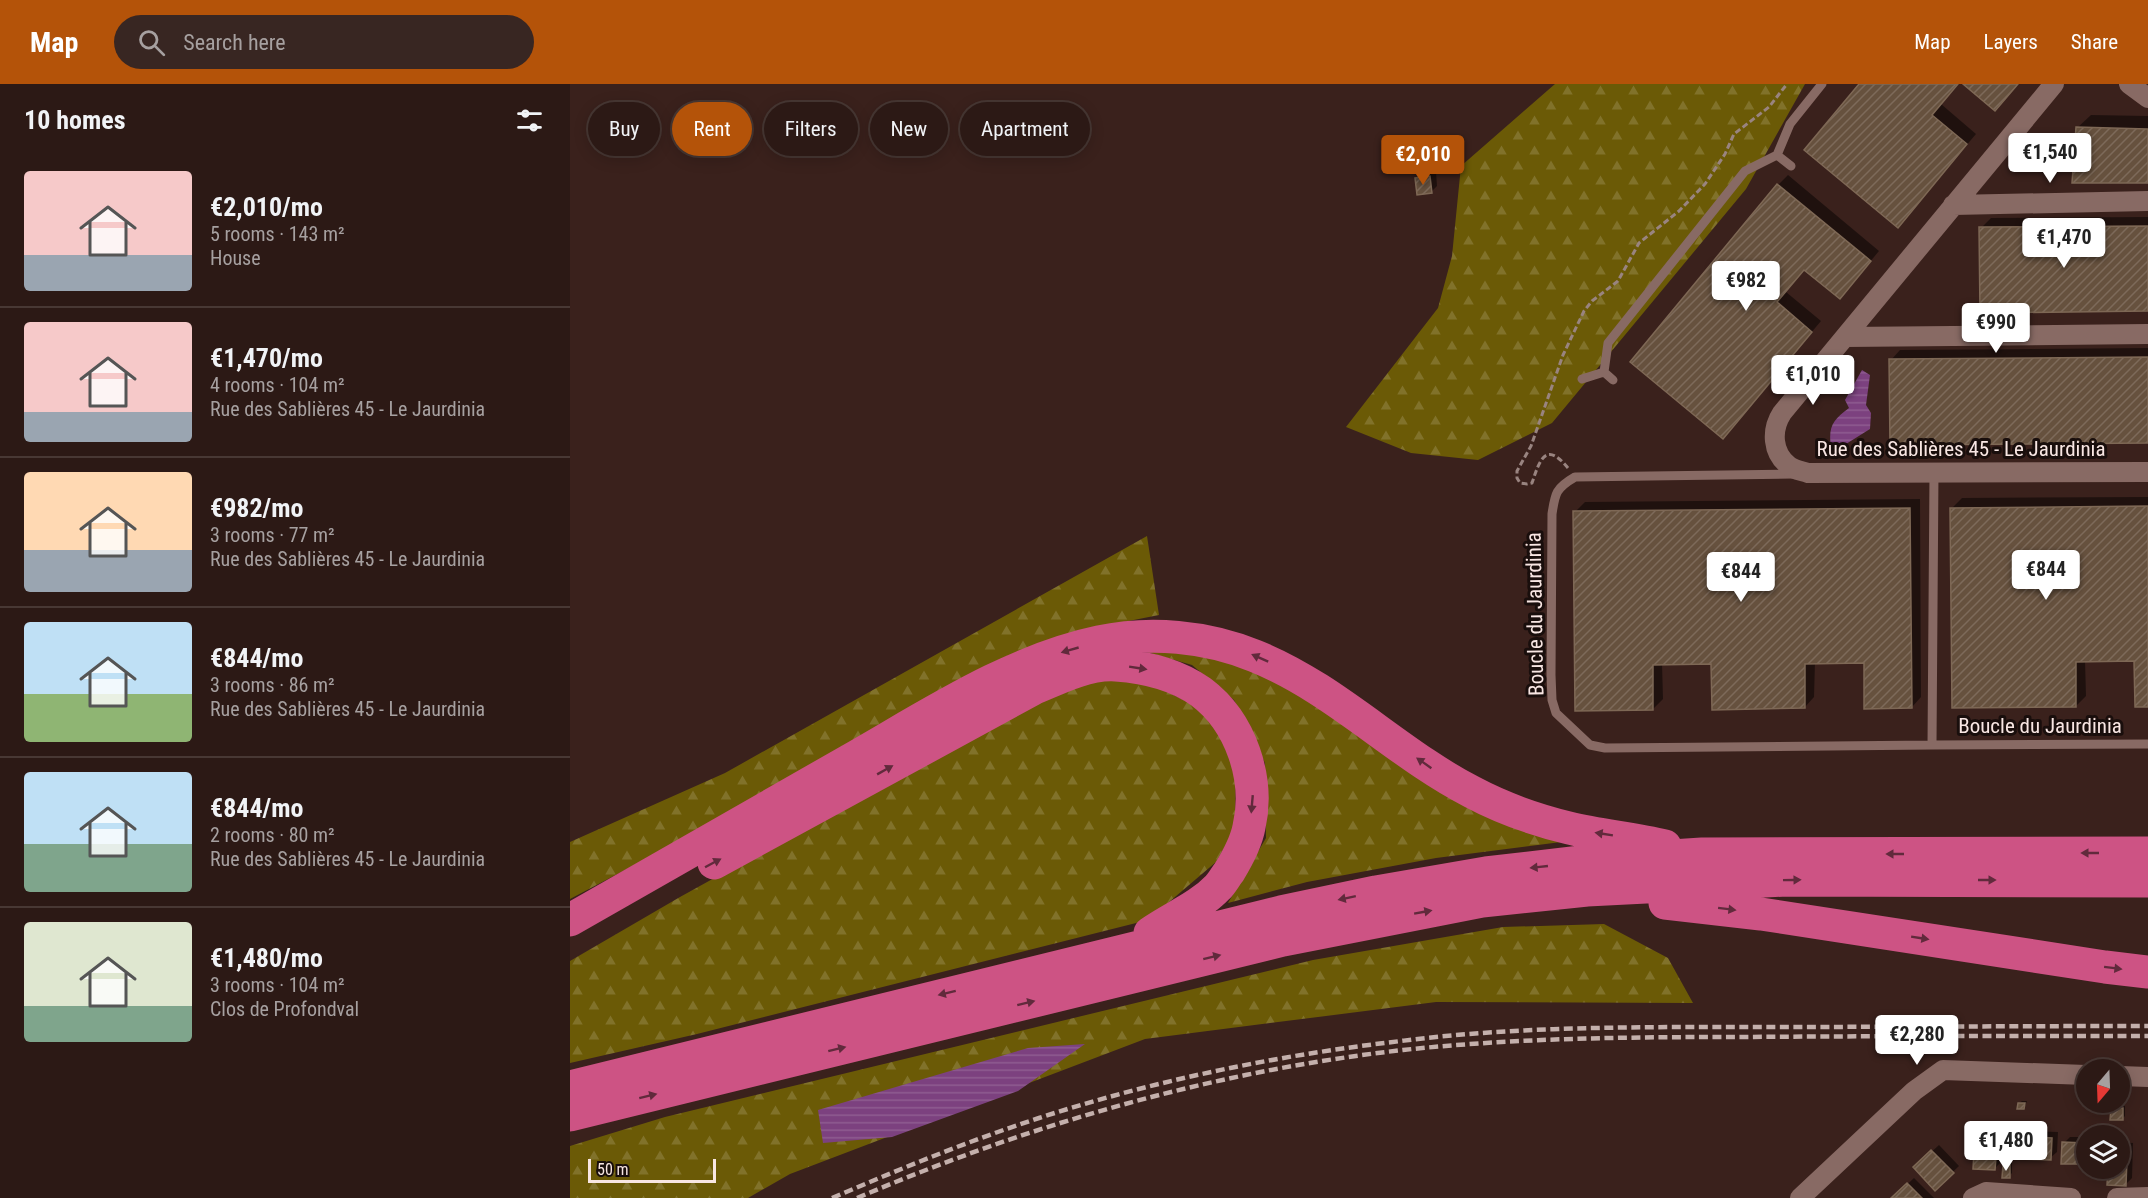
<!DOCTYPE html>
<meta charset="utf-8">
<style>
:root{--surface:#2c1915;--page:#382622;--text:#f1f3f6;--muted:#a6a0a0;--line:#483834;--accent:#b45309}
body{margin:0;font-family:"Roboto Condensed",sans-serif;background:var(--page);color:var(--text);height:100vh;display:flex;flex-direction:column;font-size:22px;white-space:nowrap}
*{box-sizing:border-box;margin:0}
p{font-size:20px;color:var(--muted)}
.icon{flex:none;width:33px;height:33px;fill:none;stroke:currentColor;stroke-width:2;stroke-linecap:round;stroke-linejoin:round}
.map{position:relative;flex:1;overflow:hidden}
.panel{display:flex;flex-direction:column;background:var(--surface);width:570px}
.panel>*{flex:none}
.hud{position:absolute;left:18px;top:18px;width:570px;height:54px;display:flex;gap:12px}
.needle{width:39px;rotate:199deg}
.tools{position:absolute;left:1506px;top:975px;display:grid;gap:12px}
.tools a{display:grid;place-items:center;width:54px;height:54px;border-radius:50%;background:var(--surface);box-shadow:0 3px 15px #0003,0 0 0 2px var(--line);font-size:30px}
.scale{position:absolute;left:18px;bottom:15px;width:128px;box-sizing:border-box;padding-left:6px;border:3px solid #f8e6e3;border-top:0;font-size:16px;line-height:21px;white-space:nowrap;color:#f8e6e3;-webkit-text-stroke:4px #190e0c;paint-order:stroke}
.price{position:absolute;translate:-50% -51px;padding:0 14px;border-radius:6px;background:#fff;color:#222;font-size:20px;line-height:39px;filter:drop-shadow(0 2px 3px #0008)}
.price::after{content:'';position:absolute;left:50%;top:36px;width:18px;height:14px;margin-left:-9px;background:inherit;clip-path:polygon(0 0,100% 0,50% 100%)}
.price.selected{background:var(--accent);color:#fff}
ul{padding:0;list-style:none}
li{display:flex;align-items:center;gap:18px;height:150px;padding:0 24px}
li+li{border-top:2px solid var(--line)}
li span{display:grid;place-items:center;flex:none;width:168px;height:120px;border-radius:6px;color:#555}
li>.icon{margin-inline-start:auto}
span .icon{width:72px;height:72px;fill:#fffc;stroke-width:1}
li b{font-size:26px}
h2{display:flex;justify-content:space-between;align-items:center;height:72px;padding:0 24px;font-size:26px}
.chip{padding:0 21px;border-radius:27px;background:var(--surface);box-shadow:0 3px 15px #0003,0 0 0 2px var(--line);font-size:21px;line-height:54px}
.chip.selected{background:var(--accent);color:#fff}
header{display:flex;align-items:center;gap:36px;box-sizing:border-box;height:84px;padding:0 30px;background:var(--accent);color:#fff}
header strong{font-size:28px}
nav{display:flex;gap:33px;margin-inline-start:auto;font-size:21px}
.search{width:420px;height:54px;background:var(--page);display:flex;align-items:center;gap:15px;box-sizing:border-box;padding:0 21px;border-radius:33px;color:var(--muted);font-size:22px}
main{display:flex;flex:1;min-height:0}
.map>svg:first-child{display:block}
</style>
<header>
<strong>Map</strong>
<div class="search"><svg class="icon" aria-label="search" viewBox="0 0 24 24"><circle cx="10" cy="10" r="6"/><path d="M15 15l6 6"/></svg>Search here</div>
<nav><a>Map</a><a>Layers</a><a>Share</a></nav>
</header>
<main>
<section class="panel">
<h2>10 homes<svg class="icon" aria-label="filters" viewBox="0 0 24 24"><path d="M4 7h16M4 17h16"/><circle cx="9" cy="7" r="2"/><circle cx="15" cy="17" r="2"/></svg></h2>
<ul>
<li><span style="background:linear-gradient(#f6c9c9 70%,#9aa5b1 0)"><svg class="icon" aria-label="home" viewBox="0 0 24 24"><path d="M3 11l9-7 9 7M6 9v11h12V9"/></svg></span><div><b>€2,010/mo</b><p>5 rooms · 143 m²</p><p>House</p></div></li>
<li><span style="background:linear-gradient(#f6c9c9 75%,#9aa5b1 0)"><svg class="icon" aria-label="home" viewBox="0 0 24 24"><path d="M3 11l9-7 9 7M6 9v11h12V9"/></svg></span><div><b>€1,470/mo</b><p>4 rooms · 104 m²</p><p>Rue des Sablières 45 - Le Jaurdinia</p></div></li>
<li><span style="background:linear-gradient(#ffd9b3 65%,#9aa5b1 0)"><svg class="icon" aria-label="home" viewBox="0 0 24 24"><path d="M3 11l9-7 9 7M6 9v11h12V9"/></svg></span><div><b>€982/mo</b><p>3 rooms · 77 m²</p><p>Rue des Sablières 45 - Le Jaurdinia</p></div></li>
<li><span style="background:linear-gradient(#bfe0f5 60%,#8fb573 0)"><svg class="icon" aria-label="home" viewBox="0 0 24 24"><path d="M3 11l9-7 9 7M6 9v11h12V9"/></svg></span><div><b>€844/mo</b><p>3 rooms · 86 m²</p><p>Rue des Sablières 45 - Le Jaurdinia</p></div></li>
<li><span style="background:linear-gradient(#bfe0f5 60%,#7fa58c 0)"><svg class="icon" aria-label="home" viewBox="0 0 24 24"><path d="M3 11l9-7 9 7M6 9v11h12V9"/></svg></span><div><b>€844/mo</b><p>2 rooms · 80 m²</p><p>Rue des Sablières 45 - Le Jaurdinia</p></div></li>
<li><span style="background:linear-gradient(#dfe7d0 70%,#7fa58c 0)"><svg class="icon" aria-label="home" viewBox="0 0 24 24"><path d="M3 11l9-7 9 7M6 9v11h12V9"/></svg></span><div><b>€1,480/mo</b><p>3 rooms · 104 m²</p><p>Clos de Profondval</p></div></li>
</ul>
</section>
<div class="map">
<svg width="1578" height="1114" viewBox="0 0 1578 1114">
<defs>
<pattern id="forest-firs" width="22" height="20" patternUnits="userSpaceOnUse" patternTransform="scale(1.5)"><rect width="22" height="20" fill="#6b5a06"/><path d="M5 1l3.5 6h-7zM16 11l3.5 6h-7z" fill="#81722a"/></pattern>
<pattern id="water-rules" width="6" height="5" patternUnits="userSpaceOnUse" patternTransform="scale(1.5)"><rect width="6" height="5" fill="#7c417f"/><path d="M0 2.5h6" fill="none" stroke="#8f5c91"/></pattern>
<pattern id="building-hatch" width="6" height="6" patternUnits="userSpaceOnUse" patternTransform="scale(1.5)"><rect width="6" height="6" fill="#66513e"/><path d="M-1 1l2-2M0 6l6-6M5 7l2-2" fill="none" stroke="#7d6a5a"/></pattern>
</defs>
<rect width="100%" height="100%" fill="#3a211c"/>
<path fill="url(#forest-firs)" d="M 985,0 L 1235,0 L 1176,105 L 982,339 L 908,376 L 841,369 L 776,343 L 868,224 L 882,172 L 891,82 Z
M 577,452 L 589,531 L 508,547 L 0,815 L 0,758 L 155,689 Z
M 563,564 L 634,570 L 701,591 L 999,757 L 866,774 L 737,798 L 658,819 L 696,754 L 695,679 L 664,616 L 622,581 Z
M 523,595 L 581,600 L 632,625 L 666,678 L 665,745 L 646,778 L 578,836 L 127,950 L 0,979 L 0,877 L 110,813 L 432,635 Z
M 1034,840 L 1098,874 L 1123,919 L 866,918 L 575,955 L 220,1090 L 178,1114 L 0,1114 L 0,1062 L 95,1033 L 743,876 L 933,843 Z"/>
<path fill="url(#water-rules)" d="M 1292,286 L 1300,291 L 1296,321 L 1301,329 L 1300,345 L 1268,365 L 1261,363 C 1258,342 1263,336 1279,324 L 1275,316 Z
M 515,960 L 448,1007 L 322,1053 L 253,1059 L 248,1026 L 458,964 Z"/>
<path fill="#0007" d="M 1291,0 L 1388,0 L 1371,20 L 1406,50 L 1328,142 Z
M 1521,31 L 1578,32 L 1578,97 L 1507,44 Z
M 866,87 L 867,102 L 861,108 L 847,95 L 853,88 Z
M 1218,91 L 1309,167 L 1279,203 L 1235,185 L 1216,208 L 1251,237 L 1153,353 L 1208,101 Z
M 1578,133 L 1578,226 L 1411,144 L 1421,134 Z
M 1578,264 L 1578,358 L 1321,276 L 1330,266 Z
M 1578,413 L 1578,621 L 1566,576 L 1515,576 L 1516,612 L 1506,622 L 1382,424 L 1392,414 Z
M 1350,415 L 1351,613 L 1342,623 L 1295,578 L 1245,578 L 1244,613 L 1235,623 L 1143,579 L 1092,579 L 1093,615 L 1083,625 L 1005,428 L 1015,418 Z
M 1452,1017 L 1457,1017 L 1454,1024 L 1449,1019 Z
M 1545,1022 L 1555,1022 L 1555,1032 L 1552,1035 L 1542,1024 Z
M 1413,1044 L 1433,1045 L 1431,1078 L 1425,1084 L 1407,1050 Z
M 1454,1047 L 1488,1048 L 1487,1068 L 1480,1074 L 1448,1053 Z
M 1500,1053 L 1516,1053 L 1516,1079 L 1493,1079 L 1494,1059 Z
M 1550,1058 L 1563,1059 L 1562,1094 L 1555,1101 L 1550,1084 Z
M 1369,1061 L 1389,1082 L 1365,1105 L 1345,1083 Z
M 1437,1079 L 1442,1079 L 1442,1089 L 1439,1092 L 1434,1082 Z
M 1344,1094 L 1364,1114 L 1323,1114 Z"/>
<path fill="url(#building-hatch)" stroke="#7e6855" stroke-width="1.5" d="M 1289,0 L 1388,0 L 1362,31 L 1397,60 L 1328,144 L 1234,66 Z
M 1393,0 L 1448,0 L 1425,27 Z
M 1506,43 L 1578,45 L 1578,99 L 1502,99 Z
M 860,92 L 862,109 L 847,111 L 845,94 Z
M 1207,100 L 1301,177 L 1270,215 L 1234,186 L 1207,218 L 1242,248 L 1153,355 L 1060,278 Z
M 1578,142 L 1578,227 L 1410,229 L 1409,143 Z
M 1578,273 L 1578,359 L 1320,361 L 1319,275 Z
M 1578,422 L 1578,623 L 1565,623 L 1564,577 L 1506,578 L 1506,623 L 1382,624 L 1380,424 Z
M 1340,424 L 1342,624 L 1294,625 L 1294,579 L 1235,580 L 1235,624 L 1142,626 L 1141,580 L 1083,581 L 1083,626 L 1005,627 L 1003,427 Z
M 1448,1019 L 1455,1019 L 1454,1025 L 1447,1025 Z
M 1541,1024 L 1553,1024 L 1553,1036 L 1540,1036 Z
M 1405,1049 L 1428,1050 L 1425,1086 L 1403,1085 Z
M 1447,1052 L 1482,1054 L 1481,1076 L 1446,1075 Z
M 1492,1058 L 1516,1059 L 1516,1080 L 1491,1080 Z
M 1550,1064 L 1557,1064 L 1557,1074 L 1550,1073 Z
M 1361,1066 L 1384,1089 L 1365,1107 L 1343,1083 Z
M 1550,1073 L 1557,1074 L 1556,1102 L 1537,1101 L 1538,1084 L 1550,1084 Z
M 1433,1081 L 1440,1081 L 1440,1094 L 1432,1094 Z
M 1337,1099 L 1352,1114 L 1321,1114 Z"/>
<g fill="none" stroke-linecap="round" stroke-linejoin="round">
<path stroke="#998480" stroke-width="3" stroke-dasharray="6 3" stroke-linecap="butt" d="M 998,384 C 976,357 970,375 962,399 L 957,400 L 950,399 L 947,394 L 947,387 L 961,362 L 993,271 L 1014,227 L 1022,217 L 1048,197 L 1069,159 L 1109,127 L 1135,100 L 1155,70 L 1164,50 L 1199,23 L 1217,0"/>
<path stroke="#886a64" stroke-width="9" d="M 1207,71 L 1221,82
M 1034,288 L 1038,259 L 1175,87 L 1207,71 L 1220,40 L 1252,0
M 1034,288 L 1043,296
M 1012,295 L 1034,288
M 1364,388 L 1362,661 L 1578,660
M 1223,390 L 1005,393 C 986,404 985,409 982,430 L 981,591 L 982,616 L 986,629 L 1020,661 L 1035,664 L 1362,661"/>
<path stroke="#886a64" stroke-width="20" d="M 1484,0 L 1212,329 C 1201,346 1202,369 1219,382 C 1224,386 1232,387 1238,389 L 1578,388
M 1559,0 L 1578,14
M 1383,121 L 1578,117
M 1275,253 L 1578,250
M 1550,992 L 1578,993
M 1230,1114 L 1344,1007 L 1373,986 L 1516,991
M 1403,1114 L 1416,1108 L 1501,1114
M 1547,1114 L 1578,1113"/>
<path stroke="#cd5384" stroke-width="33" d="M 144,779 L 463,605 C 488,594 519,579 546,581 C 575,583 607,591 631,608 C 671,638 690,695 679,743 C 676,759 667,775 659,788 C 655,793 652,799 648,803 C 629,823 603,833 580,849
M 1095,819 L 1191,830 L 1535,883 L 1578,888
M 0,836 C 95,781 191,727 287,672 C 362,629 443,576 529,558 C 580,547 636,552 685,572 C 765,604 826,669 902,708 C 932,724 966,736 999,744 C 1031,752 1063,754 1095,762
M 0,1003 L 711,828 L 806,808 L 916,789 L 1011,778 L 1132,770 L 1578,769
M 0,1031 L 713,856 L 912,817 L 1017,806 L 1216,796 L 1578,797"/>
<path stroke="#c4b0ac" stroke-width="4.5" stroke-dasharray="9 4.5" stroke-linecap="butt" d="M 262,1114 C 330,1085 398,1057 469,1034 C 586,996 709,971 831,957 C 949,942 1069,943 1187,943 C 1318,943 1448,942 1578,942
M 287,1114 C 461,1040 645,987 833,966 C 944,954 1057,953 1169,953 C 1305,952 1442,952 1578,952"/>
</g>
<defs><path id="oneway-solid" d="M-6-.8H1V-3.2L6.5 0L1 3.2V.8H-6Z" transform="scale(1.5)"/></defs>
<g fill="#612a3c">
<use href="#oneway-solid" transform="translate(500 566) rotate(164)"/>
<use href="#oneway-solid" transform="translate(690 574) rotate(-156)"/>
<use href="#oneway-solid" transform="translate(568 584) rotate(9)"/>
<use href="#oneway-solid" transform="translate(854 679) rotate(-145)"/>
<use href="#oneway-solid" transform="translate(315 686) rotate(-29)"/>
<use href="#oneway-solid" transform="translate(682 720) rotate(95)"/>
<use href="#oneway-solid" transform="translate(1034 750) rotate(-171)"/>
<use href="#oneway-solid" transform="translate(1520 769) rotate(180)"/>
<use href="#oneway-solid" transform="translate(1325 770) rotate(180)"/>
<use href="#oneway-solid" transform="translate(143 779) rotate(-28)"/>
<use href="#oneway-solid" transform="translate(969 783) rotate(174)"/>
<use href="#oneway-solid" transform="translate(1222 796) rotate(-1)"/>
<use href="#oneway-solid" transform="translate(1417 796)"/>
<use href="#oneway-solid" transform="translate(777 814) rotate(168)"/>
<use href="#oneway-solid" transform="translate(1157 825) rotate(7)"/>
<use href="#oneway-solid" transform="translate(853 828) rotate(-10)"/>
<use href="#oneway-solid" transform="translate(1350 854) rotate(9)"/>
<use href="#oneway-solid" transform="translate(642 873) rotate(-14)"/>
<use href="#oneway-solid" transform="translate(1543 884) rotate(7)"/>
<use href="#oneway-solid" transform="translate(377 909) rotate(166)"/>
<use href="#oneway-solid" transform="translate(456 919) rotate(-14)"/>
<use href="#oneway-solid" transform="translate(267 965) rotate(-14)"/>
<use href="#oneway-solid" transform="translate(78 1012) rotate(-14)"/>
</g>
<g text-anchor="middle" stroke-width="6" stroke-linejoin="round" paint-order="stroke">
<g font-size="21" fill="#f8e6e3" stroke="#190e0c">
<text x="1391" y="372">Rue des Sablières 45 - Le Jaurdinia</text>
<text transform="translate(965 530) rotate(-91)" y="7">Boucle du Jaurdinia</text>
<text x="1470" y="649">Boucle du Jaurdinia</text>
</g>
</g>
</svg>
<div class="tools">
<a><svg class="needle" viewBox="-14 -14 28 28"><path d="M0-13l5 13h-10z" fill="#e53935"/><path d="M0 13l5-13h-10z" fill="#a6a0a0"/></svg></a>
<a><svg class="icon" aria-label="layers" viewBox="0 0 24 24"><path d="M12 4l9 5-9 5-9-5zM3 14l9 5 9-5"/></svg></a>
</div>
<div class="scale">50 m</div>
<b class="price" style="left:1480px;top:100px">€1,540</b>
<b class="price selected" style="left:853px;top:102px">€2,010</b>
<b class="price" style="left:1494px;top:185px">€1,470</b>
<b class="price" style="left:1176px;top:228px">€982</b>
<b class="price" style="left:1426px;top:270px">€990</b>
<b class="price" style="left:1243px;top:322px">€1,010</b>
<b class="price" style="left:1476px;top:517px">€844</b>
<b class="price" style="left:1171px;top:519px">€844</b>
<b class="price" style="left:1347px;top:982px">€2,280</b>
<b class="price" style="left:1436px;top:1088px">€1,480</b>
<div class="hud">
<a class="chip">Buy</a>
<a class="chip selected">Rent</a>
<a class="chip">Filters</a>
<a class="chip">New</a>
<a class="chip">Apartment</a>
</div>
</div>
</main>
